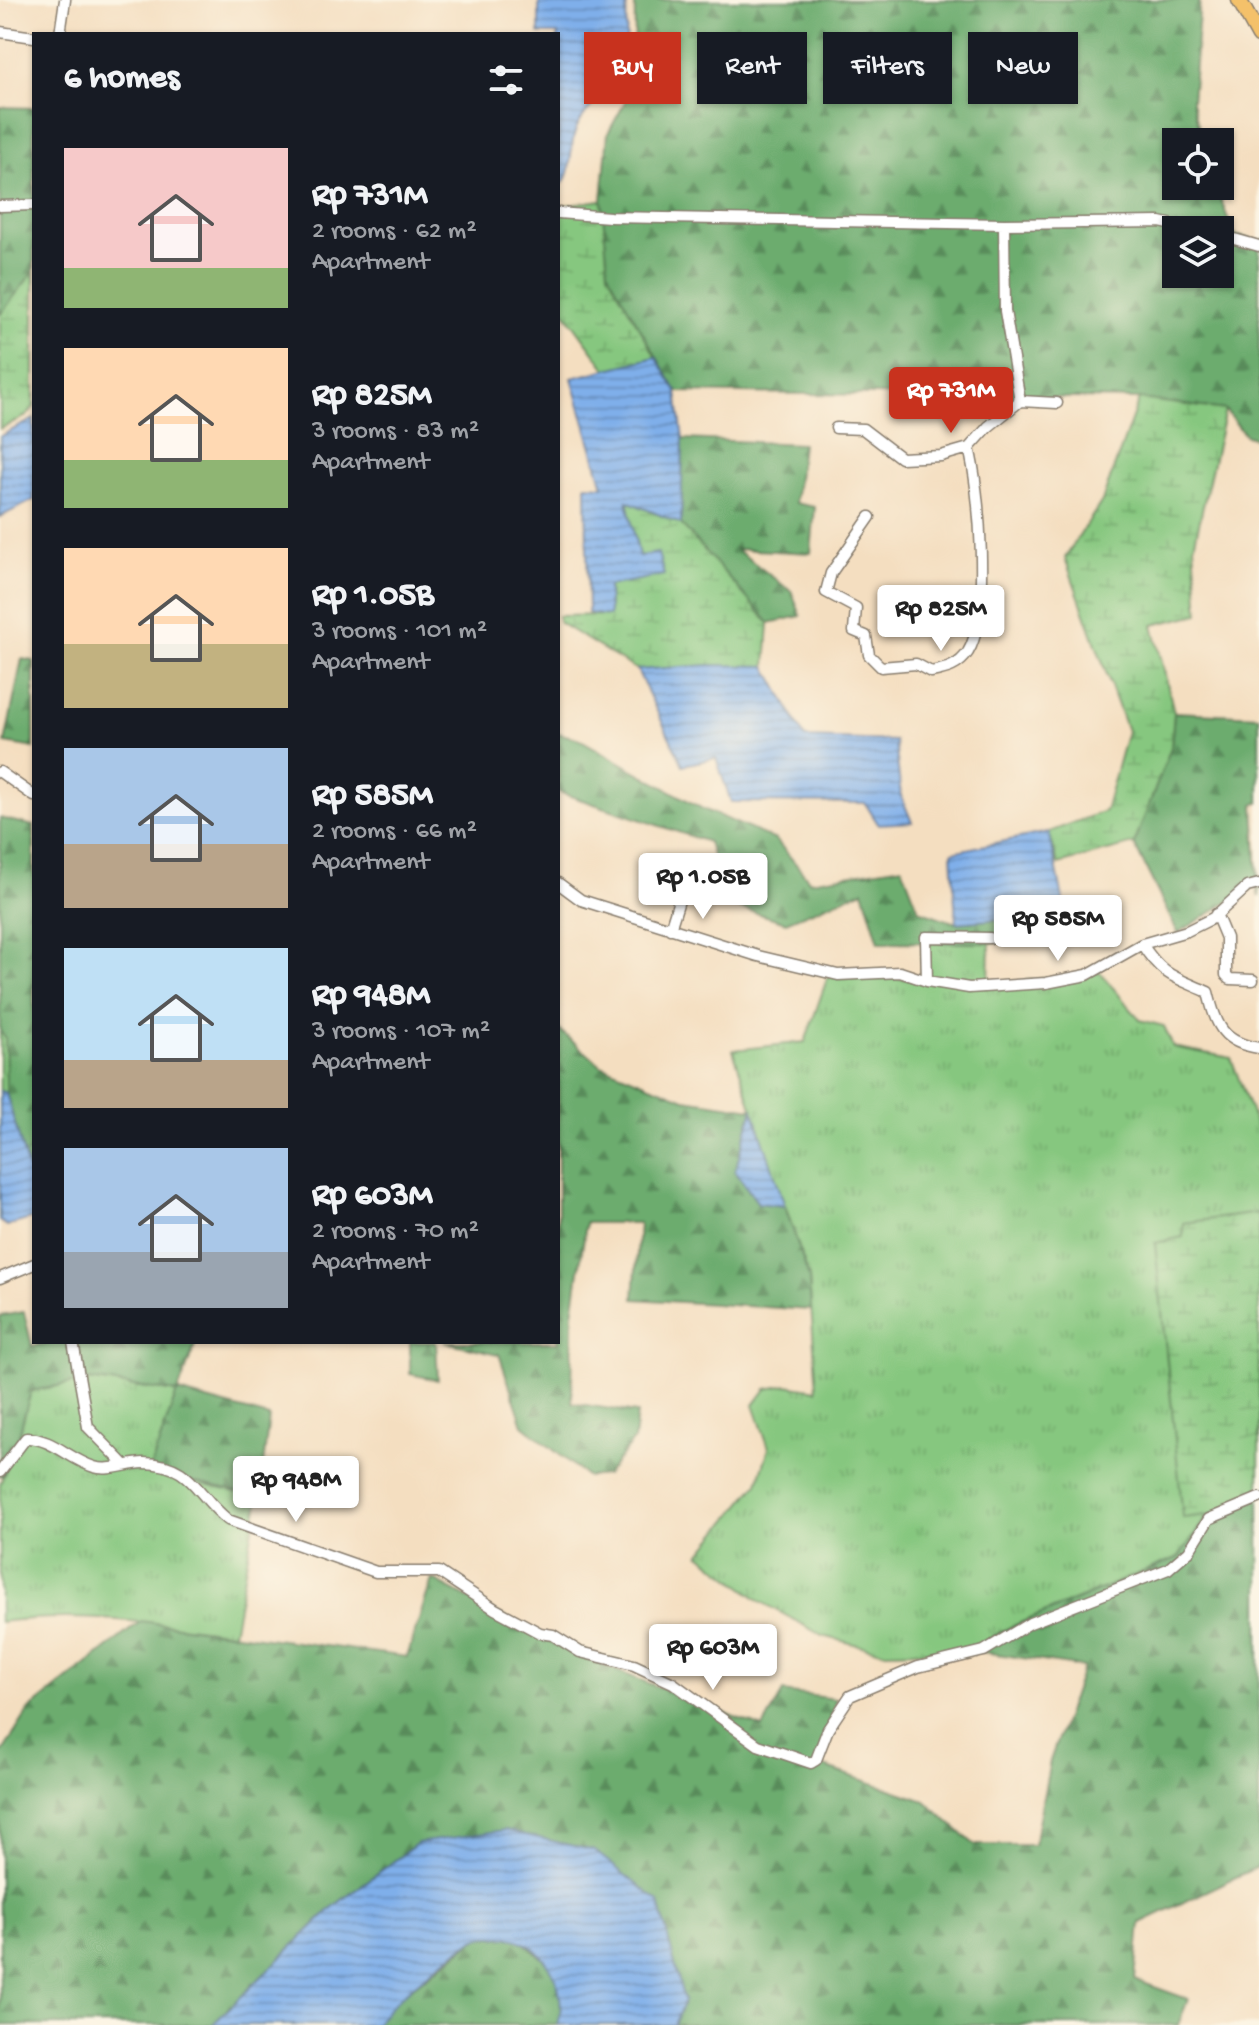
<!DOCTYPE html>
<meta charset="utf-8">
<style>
:root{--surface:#171b24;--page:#20242c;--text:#f1f3f6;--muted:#9ea1a6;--accent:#c8321e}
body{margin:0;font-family:"Gochi Hand",sans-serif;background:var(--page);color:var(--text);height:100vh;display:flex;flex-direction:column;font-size:30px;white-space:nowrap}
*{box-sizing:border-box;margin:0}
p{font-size:26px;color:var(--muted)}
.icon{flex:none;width:44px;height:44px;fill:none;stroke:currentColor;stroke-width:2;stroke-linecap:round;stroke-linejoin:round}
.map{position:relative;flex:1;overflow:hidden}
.details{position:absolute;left:32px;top:32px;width:528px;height:1312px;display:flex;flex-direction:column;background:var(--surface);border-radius:0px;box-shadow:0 2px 6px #0004}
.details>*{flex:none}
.top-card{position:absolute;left:584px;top:32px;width:554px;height:72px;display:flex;gap:16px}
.controls{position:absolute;left:1162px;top:128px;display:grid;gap:16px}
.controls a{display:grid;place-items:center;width:72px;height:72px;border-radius:0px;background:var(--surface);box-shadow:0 2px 6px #0004;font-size:40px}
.price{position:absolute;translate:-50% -68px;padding:0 18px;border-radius:8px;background:#fff;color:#222;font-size:26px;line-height:52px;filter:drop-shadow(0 2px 4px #0008)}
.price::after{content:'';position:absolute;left:50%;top:48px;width:24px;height:18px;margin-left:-12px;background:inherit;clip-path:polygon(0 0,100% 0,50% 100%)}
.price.current{background:var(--accent);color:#fff}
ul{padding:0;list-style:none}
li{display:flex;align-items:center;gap:24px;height:200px;padding:0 32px}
li span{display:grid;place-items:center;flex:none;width:224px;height:160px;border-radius:0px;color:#555}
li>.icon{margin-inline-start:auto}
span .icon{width:96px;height:96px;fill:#fffc;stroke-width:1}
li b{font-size:34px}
h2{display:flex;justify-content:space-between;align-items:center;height:96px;padding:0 32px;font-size:34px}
.pill{padding:0 28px;border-radius:0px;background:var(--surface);box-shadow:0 2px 6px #0004;font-size:28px;line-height:72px}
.pill.current{background:var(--accent);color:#fff}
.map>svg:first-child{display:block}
</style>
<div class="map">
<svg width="1259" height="2025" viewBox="0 0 1259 2025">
<defs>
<pattern id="grass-tufts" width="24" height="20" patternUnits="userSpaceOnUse" patternTransform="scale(2)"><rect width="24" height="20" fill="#86c77f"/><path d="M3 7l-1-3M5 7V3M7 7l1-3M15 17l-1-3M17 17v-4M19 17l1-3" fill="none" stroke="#73aa6d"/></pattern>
<pattern id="forest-firs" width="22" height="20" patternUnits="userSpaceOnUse" patternTransform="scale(2)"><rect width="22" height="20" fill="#6cac6e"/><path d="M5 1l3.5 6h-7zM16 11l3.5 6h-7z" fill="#588b5a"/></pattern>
<pattern id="wetland-marsh" width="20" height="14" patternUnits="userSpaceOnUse" patternTransform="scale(2)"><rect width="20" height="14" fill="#86c77f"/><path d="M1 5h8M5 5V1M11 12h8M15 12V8" fill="none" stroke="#73aa6d"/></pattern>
<pattern id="water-rules" width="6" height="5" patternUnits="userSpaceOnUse" patternTransform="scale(2)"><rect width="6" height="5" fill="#7fafea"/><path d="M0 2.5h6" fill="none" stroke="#678ebd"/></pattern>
</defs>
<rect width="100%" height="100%" fill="#fcf5e5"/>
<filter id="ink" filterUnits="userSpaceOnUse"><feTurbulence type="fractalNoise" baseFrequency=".0125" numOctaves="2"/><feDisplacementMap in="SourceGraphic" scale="16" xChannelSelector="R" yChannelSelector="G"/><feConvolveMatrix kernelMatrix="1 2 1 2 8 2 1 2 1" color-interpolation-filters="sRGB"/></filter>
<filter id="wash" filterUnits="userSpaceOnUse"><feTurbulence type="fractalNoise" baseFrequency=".006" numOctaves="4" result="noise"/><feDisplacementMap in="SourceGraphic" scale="32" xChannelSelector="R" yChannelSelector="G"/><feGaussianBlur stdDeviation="1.8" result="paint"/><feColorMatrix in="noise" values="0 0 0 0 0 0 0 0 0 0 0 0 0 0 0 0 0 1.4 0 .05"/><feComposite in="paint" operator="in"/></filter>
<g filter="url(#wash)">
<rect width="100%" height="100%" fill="#f4dec0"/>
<path fill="url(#grass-tufts)" stroke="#51724e" stroke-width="2" d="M 923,941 L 990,943 L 989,985 L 1100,972 L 1140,1020 L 1164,1026 L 1173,1047 L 1231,1058 L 1259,1133 L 1259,1499 L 1179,1557 L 1011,1627 L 969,1650 L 885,1652 L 823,1636 L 760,1601 L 700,1554 L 758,1483 L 769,1448 L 754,1405 L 766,1389 L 787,1385 L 817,1390 L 809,1278 L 733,1050 L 805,1042 L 828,976 L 920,979 Z
M 88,1380 L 178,1392 L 149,1472 L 259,1497 L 233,1633 C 155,1623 78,1612 0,1622 L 0,1484 L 17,1442 L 31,1391 Z"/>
<path fill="url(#forest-firs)" stroke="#446445" stroke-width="2" fill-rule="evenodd" d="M 635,0 L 1200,0 L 1192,102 L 1203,142 L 1176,142 L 1176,186 L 1216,186 L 1234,235 L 1259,241 L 1259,439 L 1246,436 L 1225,410 L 1139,399 L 677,392 L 608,273 L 602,200 L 608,133 L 634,86 ZM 1176,230 L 1220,230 L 1220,274 L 1176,274 Z
M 0,107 L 34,108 L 34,271 L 0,315 Z
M 683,439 L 802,444 L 795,503 L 815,507 L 811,553 L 736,549 L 792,592 L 801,616 L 769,623 L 681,524 Z
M 22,659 L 34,661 L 34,748 L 5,743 Z
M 1174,712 L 1259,716 L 1259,803 L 1254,804 L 1259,897 L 1256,885 L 1178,933 L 1134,844 L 1171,747 Z
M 558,733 L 579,739 L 703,809 L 776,840 L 810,881 L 902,866 L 919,910 L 956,923 L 1066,913 L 1070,933 L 990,943 L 879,942 L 863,890 L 786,922 L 726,904 L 708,842 L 558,792 Z
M 0,818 L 34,826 L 34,1190 L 6,1093 L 5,1038 L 0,1031 Z
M 558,1029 L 601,1065 L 685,1099 L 753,1109 L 735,1171 L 758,1203 L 785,1206 L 809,1278 L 811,1310 L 634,1299 L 639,1223 L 586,1223 L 573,1313 L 572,1403 L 637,1413 L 634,1440 L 606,1475 L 587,1477 L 523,1425 L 499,1354 L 445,1342 L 558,1342 Z
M 24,1312 L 32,1346 L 54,1342 L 196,1342 L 178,1392 L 269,1417 L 259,1497 L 149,1472 L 177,1392 L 88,1380 L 31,1391 L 17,1442 L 3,1476 L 0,1476 L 0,1316 Z
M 410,1342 L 436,1342 L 438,1380 L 410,1374 Z
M 1259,1499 L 1259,1866 L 1140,1923 L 1135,1980 L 1188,1999 L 1178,2025 L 674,2025 L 684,2000 L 418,1843 L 333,1907 L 212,2025 L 0,2025 L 0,1756 L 29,1710 L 141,1621 L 407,1657 L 432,1579 L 571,1653 L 763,1728 L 783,1692 L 836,1699 L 819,1765 L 925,1801 L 975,1845 L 1034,1845 L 1050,1761 L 1083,1667 L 969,1650 L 1011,1627 L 1179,1557 L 1208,1515 Z
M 479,1937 L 518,1938 L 553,1967 L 564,2006 L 558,2025 L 375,2025 L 389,2005 Z"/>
<path fill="url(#wetland-marsh)" stroke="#51724e" stroke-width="2" d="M 602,200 L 608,273 L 656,357 L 607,370 L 558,303 L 558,206 Z
M 34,271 L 34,407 L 27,416 L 0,429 L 0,315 Z
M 1139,399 L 1225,410 L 1194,546 L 1199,614 L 1153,625 L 1174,712 L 1171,747 L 1134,844 L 1058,864 L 1049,832 L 1105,811 L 1127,731 L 1065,558 L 1102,501 Z
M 627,501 L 681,524 L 769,623 L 766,666 L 637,670 L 558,622 L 558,616 L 609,615 L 608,586 L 639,557 Z
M 0,1031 L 5,1038 L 6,1093 L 0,1091 Z
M 1259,1213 L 1259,1499 L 1208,1515 L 1183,1518 L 1155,1243 L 1183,1237 L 1183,1223 Z"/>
<path fill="url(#water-rules)" stroke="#4e6683" stroke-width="2" d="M 539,0 L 627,0 C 625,20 629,45 623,63 C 615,89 587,104 576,129 C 568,147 575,177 558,187 L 558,34 L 539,34 Z
M 656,357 L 677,392 L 683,439 L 681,524 L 627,501 L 639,556 L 658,553 L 664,575 L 608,586 L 609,616 L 588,613 L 586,485 L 603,486 L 572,378 Z
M 34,419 L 34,500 L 0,517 L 0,436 Z
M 709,665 L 766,666 L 805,738 L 895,741 L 901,796 L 912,822 L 878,824 L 865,803 L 731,802 L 716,758 L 683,765 L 637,670 Z
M 1049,832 L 1066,913 L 956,923 L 952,852 Z
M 0,1091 L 6,1093 L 34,1190 L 34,1218 L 7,1226 L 0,1221 Z
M 753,1109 L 785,1206 L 758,1203 L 735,1171 Z
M 505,1830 L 595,1851 L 659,1902 L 684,2001 L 674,2025 L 558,2025 C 569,1987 544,1938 501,1937 C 494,1937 484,1935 477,1939 C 451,1952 392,2001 375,2025 L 212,2025 L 333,1907 L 418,1843 Z"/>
</g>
<g filter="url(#ink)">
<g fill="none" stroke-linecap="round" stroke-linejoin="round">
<defs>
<path id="minor" d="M 0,32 L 34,37
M 60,34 L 65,0
M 0,206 L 34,205
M 558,213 L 610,217 L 1004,224 L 1160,222 L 1197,230
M 1004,224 L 1005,311 L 1020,401
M 1220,235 L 1259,246
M 836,428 L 863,429 L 901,458 L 941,456 L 969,448 L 988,427 L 1020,401 L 1057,403
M 870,517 L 831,573 L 826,592 L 856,608 L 854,631 L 866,636 L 869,655 L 881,667 L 916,664 L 931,672 C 947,669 959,666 968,652 C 990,616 980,490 969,448
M 0,772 L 34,796
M 558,883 L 581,900 L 758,956 L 838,975 L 900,972 L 927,981 L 969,988 L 1046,983 L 1087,975 L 1142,944 L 1187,931 L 1213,918 L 1247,887 L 1259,884
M 1216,914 L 1226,938 L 1226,975 L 1230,979 L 1253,980
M 670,929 L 681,894
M 1142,944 C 1162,976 1175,977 1208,992 C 1216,1026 1223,1043 1259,1048
M 927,981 L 926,937 L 990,938
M 0,1278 L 34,1264
M 73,1342 L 88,1427 L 125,1465
M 0,1472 L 26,1438 C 52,1438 69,1459 94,1467 C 109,1472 128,1463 144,1463 C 193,1464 195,1494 228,1520 L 376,1572 L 439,1572 L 495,1609 L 540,1633 L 553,1635 L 580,1652 L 634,1665 L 673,1683 L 758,1745 L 811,1763 L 816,1760 L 828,1729 L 850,1696 L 918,1667 L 984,1651 L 1030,1623 L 1168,1569 L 1189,1551 L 1209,1519 L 1259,1498"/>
<path id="major" d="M 1239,0 L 1259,36"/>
</defs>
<use href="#minor" stroke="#887d6e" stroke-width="13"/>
<use href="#major" stroke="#887d6e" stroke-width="17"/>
<use href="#minor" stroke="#fff" stroke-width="10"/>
<use href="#major" stroke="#f4c16a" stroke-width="14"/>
</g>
</g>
</svg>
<div class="controls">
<a><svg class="icon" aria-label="locate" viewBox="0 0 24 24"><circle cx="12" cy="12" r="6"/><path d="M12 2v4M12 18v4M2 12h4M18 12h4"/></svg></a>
<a><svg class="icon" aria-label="layers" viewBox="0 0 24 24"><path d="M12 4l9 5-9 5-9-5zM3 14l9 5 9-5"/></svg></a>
</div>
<b class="price current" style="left:951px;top:435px">Rp 731M</b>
<b class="price" style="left:941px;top:653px">Rp 825M</b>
<b class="price" style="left:703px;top:921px">Rp 1.05B</b>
<b class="price" style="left:1058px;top:963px">Rp 585M</b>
<b class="price" style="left:296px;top:1524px">Rp 948M</b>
<b class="price" style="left:713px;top:1692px">Rp 603M</b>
<div class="top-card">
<a class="pill current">Buy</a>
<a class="pill">Rent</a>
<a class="pill">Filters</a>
<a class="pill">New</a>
</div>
<section class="details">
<h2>6 homes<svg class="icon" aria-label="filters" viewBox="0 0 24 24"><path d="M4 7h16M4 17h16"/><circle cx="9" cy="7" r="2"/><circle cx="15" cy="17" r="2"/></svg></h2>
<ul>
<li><span style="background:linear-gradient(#f6c9c9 75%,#8fb573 0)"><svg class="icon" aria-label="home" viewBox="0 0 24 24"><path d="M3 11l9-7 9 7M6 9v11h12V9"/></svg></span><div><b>Rp 731M</b><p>2 rooms · 62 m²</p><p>Apartment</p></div></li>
<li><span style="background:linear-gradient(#ffd9b3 70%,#8fb573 0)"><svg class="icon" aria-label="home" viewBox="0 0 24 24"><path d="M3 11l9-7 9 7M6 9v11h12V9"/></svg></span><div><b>Rp 825M</b><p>3 rooms · 83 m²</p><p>Apartment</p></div></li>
<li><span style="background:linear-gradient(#ffd9b3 60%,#c2b280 0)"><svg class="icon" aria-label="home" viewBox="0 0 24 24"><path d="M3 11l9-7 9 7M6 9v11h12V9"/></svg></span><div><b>Rp 1.05B</b><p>3 rooms · 101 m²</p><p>Apartment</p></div></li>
<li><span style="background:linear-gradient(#a9c7e8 60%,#b9a48a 0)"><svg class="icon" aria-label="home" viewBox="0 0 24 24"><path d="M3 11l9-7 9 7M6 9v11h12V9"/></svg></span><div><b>Rp 585M</b><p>2 rooms · 66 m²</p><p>Apartment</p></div></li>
<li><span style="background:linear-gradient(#bfe0f5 70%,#b9a48a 0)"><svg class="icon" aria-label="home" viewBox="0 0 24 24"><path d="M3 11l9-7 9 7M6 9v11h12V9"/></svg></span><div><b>Rp 948M</b><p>3 rooms · 107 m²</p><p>Apartment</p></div></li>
<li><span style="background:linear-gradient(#a9c7e8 65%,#9aa5b1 0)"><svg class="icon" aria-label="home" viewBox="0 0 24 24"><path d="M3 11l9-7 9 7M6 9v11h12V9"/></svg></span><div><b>Rp 603M</b><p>2 rooms · 70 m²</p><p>Apartment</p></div></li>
</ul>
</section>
</div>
